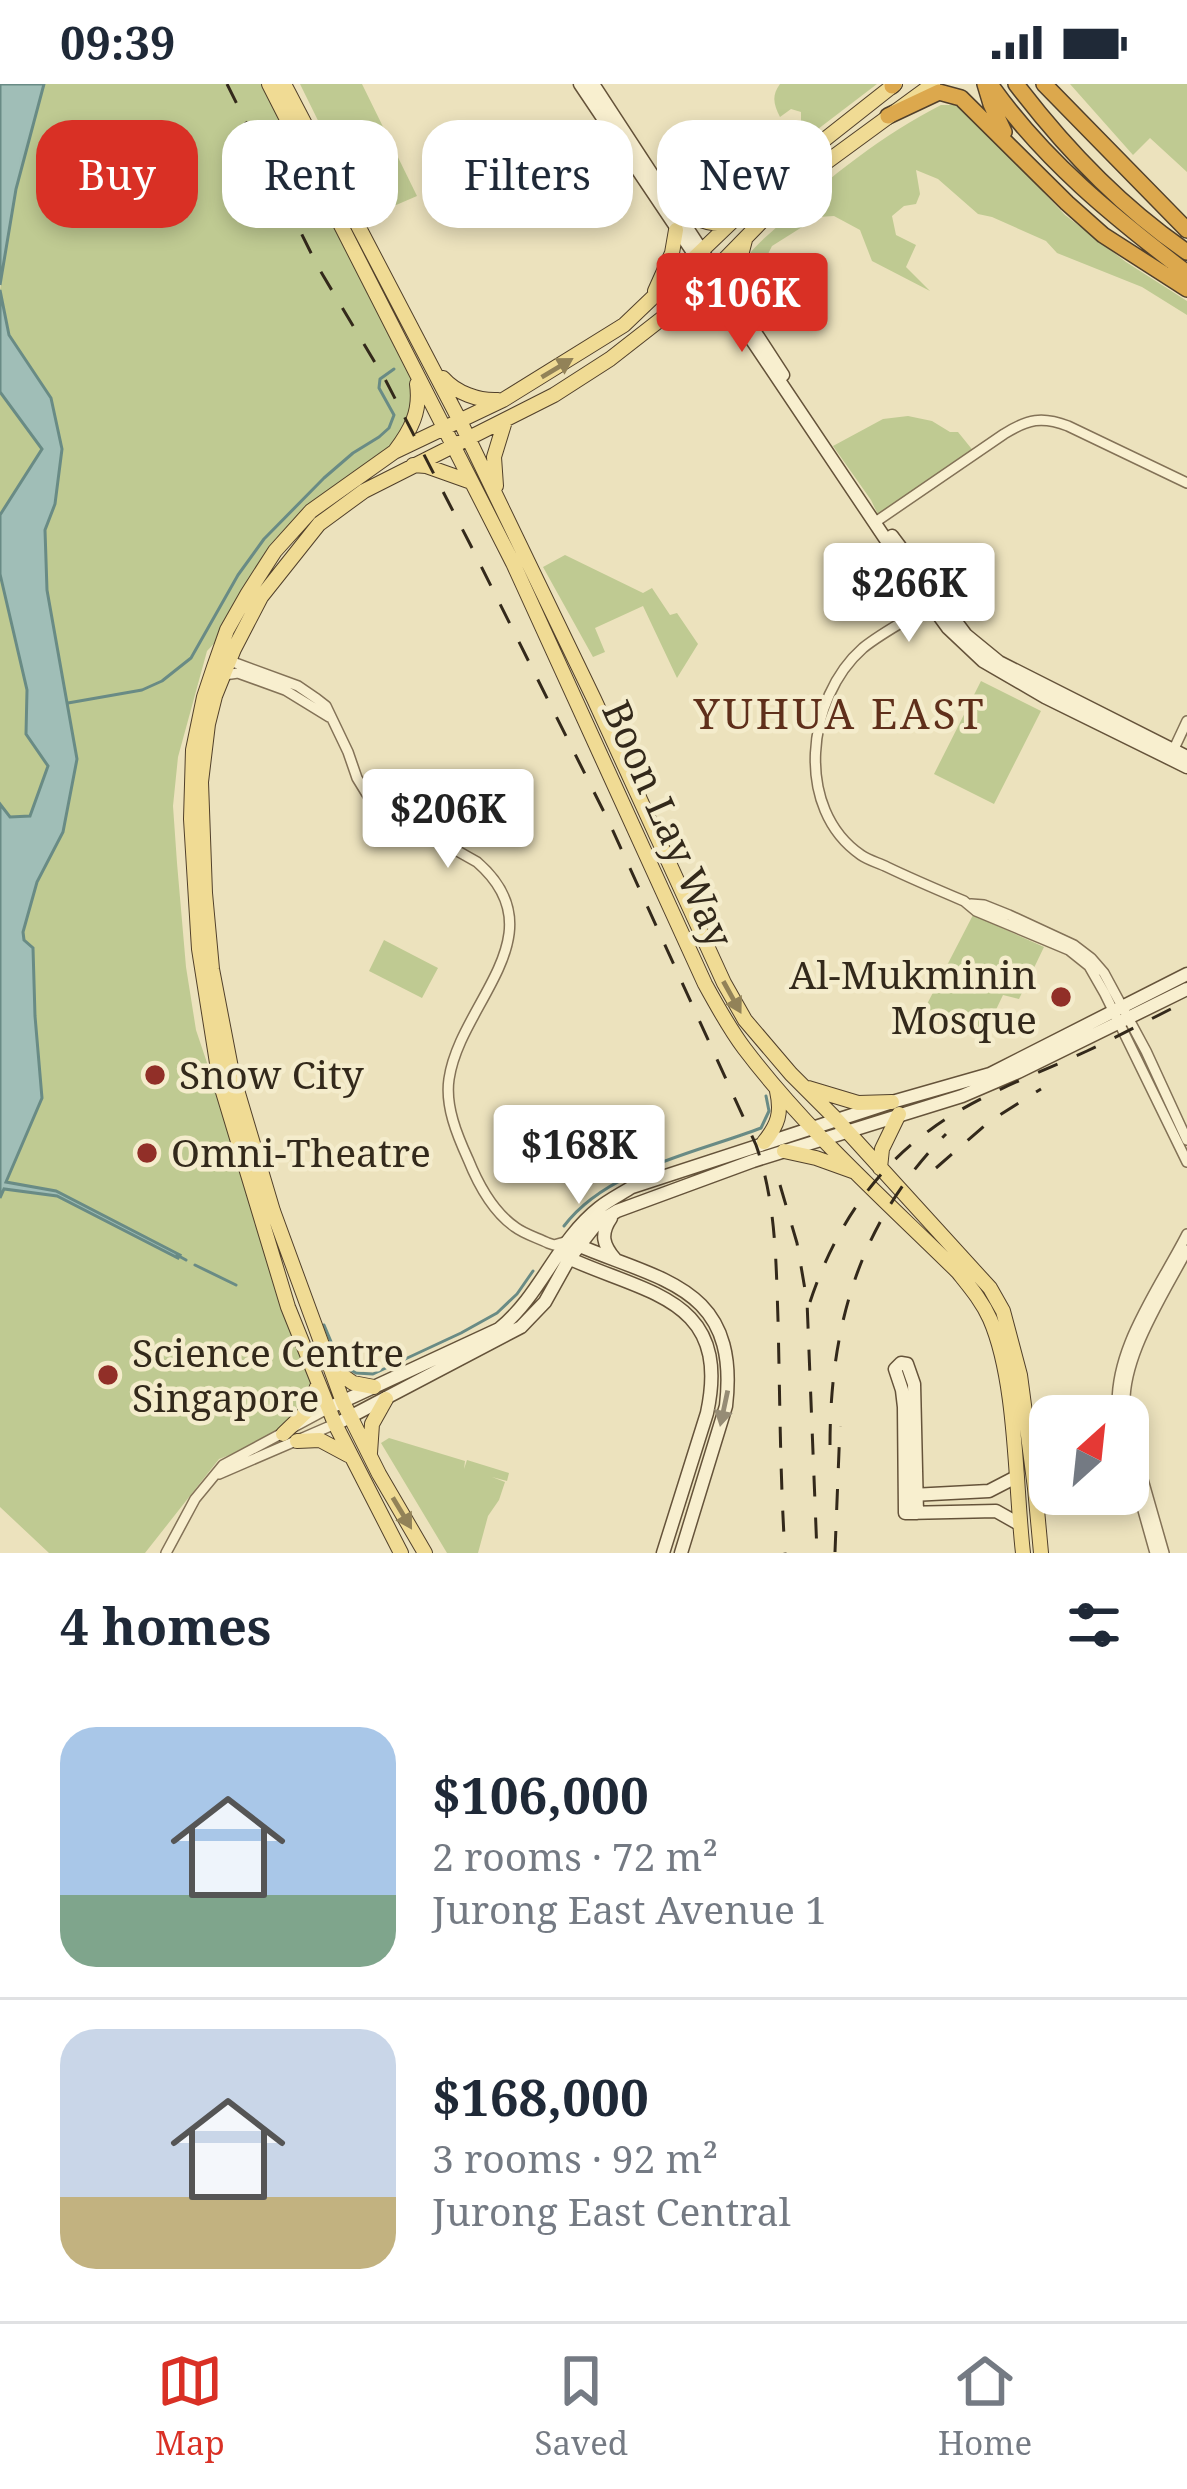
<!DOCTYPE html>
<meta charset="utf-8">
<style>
:root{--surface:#fff;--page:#f6f6f7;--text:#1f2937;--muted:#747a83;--line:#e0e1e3;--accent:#d93025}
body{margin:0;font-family:"Noto Serif",serif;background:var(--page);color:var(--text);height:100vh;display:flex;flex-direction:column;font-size:45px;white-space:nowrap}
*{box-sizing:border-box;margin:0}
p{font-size:39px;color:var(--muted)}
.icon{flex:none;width:66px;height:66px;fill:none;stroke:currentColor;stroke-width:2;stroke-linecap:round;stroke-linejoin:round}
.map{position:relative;height:1469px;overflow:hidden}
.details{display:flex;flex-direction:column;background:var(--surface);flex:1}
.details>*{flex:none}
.guide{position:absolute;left:36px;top:36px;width:1116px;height:108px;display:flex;gap:24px}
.needle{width:78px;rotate:27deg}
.controls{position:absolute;left:1029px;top:1311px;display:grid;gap:24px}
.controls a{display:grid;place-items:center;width:120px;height:120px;border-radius:24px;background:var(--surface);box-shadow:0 6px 18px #0003;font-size:60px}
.price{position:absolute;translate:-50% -102px;padding:0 27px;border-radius:12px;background:#fff;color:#222;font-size:39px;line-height:78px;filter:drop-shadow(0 3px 6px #0008)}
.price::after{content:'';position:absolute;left:50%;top:72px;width:36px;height:27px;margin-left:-18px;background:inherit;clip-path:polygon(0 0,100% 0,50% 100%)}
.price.on{background:var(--accent);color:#fff}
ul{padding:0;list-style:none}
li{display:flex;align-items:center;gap:36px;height:300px;padding:0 60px}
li+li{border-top:3px solid var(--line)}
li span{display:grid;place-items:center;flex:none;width:336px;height:240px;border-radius:36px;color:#555}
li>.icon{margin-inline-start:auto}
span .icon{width:144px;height:144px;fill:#fffc;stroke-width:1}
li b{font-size:51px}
h2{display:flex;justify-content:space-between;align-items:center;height:144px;padding:0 60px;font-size:51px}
.pill{padding:0 42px;border-radius:36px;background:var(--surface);box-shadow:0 6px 18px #0003;font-size:42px;line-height:108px}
.pill.on{background:var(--accent);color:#fff}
.status{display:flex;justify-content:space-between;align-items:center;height:84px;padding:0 60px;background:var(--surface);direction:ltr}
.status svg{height:33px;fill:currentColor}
.tabs{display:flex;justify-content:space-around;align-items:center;height:168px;border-top:3px solid var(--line);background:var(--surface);font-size:33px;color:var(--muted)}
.tabs a{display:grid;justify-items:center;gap:6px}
.tabs .on{color:var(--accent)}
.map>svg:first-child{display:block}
</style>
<div class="status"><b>09:39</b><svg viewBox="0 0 49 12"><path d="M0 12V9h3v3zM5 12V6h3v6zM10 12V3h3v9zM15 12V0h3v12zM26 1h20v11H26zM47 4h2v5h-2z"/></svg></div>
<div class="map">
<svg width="1187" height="1469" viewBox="0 0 1187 1469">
<rect width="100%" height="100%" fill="#ece2bd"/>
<path fill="#bfca92" d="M 44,0 L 269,0 L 414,283 L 419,313 L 401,360 L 311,427 L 227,546 L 207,567 L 178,673 L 173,722 L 177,779 L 186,883 L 196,946 L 315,1301 L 316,1332 L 288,1349 L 219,1375 L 145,1469 L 49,1469 L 0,1423 L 0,1114 L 15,1071 L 42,1014 L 35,932 L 33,864 L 24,856 L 23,848 L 37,798 L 63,747 L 77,675 L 47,506 L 45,446 L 55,420 L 62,365 L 51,314 L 9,251 L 0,206 L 16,105 Z
M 300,0 L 362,0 L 417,112 L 366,134 Z
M 780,0 L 877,0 L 784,71 L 780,63 C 785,51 789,44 801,39 L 801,28 L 791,25 L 780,33 C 774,21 771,12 780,0 Z
M 1070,0 L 1187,0 L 1187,88 L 1150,54 L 1133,71 Z
M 941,21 L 954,21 L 966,27 L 1065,131 L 1126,178 L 1187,217 L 1187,231 L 1142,203 L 1057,169 L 1046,157 L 992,133 L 978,130 L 938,95 L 916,86 L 920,110 L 916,120 L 904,122 L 892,132 L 896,151 L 916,161 L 906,183 L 930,207 L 872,177 L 860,146 L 834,132 L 818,133 L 772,162 L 766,174 L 765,188 L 757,212 L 759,225 L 741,217 C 739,200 739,186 748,172 C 757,159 771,149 782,138 C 828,93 883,51 941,21 Z
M 0,308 L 42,365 L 0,431 Z
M 908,332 L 932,337 L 950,348 L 958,348 L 975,369 L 880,435 L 871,416 L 833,362 L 883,335 Z
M 565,471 L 643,509 L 652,504 L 670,531 L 677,529 L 698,560 L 677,594 L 643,522 L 595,544 L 605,568 L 593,573 L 543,483 Z
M 0,490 L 27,606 L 26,650 L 48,682 L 30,732 L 9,733 L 0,720 Z
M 981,597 L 1041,627 L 994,720 L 934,690 Z
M 973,831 L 1044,863 L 1019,915 L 1003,911 L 984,951 L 925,924 Z
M 384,856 L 438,884 L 422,914 L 369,887 Z
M 389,1354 L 465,1377 L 464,1385 L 467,1376 L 509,1389 L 507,1397 L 492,1393 L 505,1398 L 499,1416 L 488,1432 L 478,1469 L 447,1469 L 381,1359 Z"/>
<path fill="#a0beb7" stroke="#698b85" stroke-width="3" d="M 0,0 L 44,0 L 16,105 L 0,201 Z
M 0,206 L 9,251 L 51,314 L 62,365 L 55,420 L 45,446 L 47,506 L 77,675 L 63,748 L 37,798 L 23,848 L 24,856 L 33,864 L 35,932 L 42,1014 L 6,1098 L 56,1107 L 180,1171 L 178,1174 L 57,1112 L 4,1105 L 0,1114 L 0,720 L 10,733 L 30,732 L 48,682 L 26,650 L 27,606 L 0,490 L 0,431 L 42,365 L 0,308 Z"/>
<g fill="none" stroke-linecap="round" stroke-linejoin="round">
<path stroke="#698b85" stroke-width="3" d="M 68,619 L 142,606 L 162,597 L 191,574 L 238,491 L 264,455 L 324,394 L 353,369 L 379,353 L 389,344 L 394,331 L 379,304 L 380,295 L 394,285
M 564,1142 C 607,1085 696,1069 761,1044 L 769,1027 L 766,1012
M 177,1171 L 186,1176
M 195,1181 L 236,1201
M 324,1241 L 337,1272 L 345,1283 L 356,1289 L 373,1290 L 461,1249 L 497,1229 L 517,1210 L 533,1187"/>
<defs>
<path id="street" d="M 874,439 L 1004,350 C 1028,335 1042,332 1068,342 L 1187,399
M 934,519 C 911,534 884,547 863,564 C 806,614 794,725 861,771 C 868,776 879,779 887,783 C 912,795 938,806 964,817 L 976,827 L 1069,866 L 1089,882 L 1105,910 L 1187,1078
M 230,577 L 298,602 L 317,615 L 326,622 L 348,668 L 357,694 L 368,712 L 383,725 L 477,778 C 560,850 460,919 449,995 C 445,1022 457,1051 468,1075 C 478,1100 492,1127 515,1143 C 524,1150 538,1154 548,1159 L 554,1161 L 568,1157
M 224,591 L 238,589 L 285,606 L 329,633
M 1172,669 L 1187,637
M 971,820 L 984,821 L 1009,831 L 1074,861 L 1091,874 L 1104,889 L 1146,967 L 1187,1056
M 1118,1332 C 1110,1269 1159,1205 1187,1150
M 1126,1332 C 1117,1280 1163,1212 1187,1166
M 1128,1343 L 1164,1469
M 1128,1373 L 1155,1469
M 219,1390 L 335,1340
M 166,1469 L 195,1415 L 223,1381 L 329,1324"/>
<path id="secondary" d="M 580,0 L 911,493 L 948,544 L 983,577 L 1045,613 L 1187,683
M 593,0 L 783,291
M 892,452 L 966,551 L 999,578 L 1187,673
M 611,1134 C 600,1150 603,1161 615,1175
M 575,1160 C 661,1197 740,1202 726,1322 L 681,1469
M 566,1173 C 645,1210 732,1213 707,1329 L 663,1469
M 335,1321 L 499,1245 C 541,1211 557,1157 599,1124 C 609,1116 621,1110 632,1103 L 892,1018 L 990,990 L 1187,890
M 342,1337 L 521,1243 L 545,1218 L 569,1175 L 597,1139 L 617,1127 L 753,1077 L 962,1012 L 1018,988 L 1187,905
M 912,1411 L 989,1407 L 1016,1393
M 917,1429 L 914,1300 L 907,1280 L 901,1279 L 895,1285 L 902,1306 L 904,1323 L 905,1429 L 996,1427 L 1019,1440"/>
<path id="primary" d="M 269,0 L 513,479 L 705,900 C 717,922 729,944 744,964 C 806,1046 885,1116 958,1188 C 970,1203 982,1217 990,1235 C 1017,1297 1015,1400 1023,1469
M 284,0 L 460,337 L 594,615 L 724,899 L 745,936 L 791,990 L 837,1036 L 990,1204 L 1003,1227 L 1020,1291 L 1035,1404 L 1041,1469
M 667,112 C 686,128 705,146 731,137
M 655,207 L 672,169 L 676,146
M 684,218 L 711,217 L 734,231
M 737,219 L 733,202 L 745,156
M 443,294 C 456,309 479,317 498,316
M 395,367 C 411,346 421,327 417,300
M 413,381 L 426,382 L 471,398
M 496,402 L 494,373 L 505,337
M 808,1004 L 858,1019 L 892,1018
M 764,1058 C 778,1041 782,1029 777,1007
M 784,1067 L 816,1074 L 855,1088
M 880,1084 L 882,1065 L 899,1030
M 329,1282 L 353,1299 L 374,1303
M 283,1350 L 309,1325 L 317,1303
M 297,1357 L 320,1356 L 348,1371
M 370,1369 L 372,1340 L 386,1315
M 401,1469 L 335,1340 L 288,1223 L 220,998 L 199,865 L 191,735 L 193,666 L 204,613 L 214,583 L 227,546 L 248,509 L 275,467 L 311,427 L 394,368 L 503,316 L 624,241 L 786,86 L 895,0
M 425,1469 L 379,1390 L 343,1318 L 273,1127 L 232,989 L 212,885 L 205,809 L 201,698 L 208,640 L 215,612 L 234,565 L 261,513 L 319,440 L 364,407 L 554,311 L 610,275 L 683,218 L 802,96 L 933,0"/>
<path id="highway" d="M 985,0 L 991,20 L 1004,48
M 990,0 C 1043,76 1115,134 1187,189
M 1016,0 C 1064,63 1121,123 1187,168
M 1044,0 L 1187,146
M 892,2 L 894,0
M 888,32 L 939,8 L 961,14 L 1067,119 L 1103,151 L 1187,205"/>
</defs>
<use href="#street" stroke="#837257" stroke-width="12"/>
<use href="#secondary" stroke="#65533a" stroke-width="15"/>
<use href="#primary" stroke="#51402b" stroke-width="16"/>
<use href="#highway" stroke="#51402b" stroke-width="18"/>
<use href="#street" stroke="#f8efcf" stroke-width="9"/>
<use href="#secondary" stroke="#f8efcf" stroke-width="12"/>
<use href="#primary" stroke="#f0db94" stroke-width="14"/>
<use href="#highway" stroke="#dca84d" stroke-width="15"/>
<path stroke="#33291b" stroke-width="3" stroke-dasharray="21 21" stroke-linecap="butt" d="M 227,0 L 318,183 L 386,297 L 470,460 L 608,736 L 756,1061 C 776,1118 776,1177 778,1236 C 780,1314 780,1391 785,1469
M 936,1084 L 990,1037 L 1041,1005
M 780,1101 L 797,1159 L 807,1217 L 817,1469
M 810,1218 C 832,1151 871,1088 930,1046 C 977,1011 1035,991 1087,967 C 1121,951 1154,933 1187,917
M 830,1361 C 830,1241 860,1137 946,1050
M 835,1468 L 840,1342"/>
</g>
<defs><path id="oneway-solid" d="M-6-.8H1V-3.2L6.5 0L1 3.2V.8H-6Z" transform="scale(3)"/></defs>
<g fill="#928258">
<use href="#oneway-solid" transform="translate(557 284) rotate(-31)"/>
<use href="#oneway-solid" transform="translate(732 913) rotate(61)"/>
<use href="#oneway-solid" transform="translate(402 1429) rotate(59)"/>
</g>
<use fill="#968c75" href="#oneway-solid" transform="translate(724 1324) rotate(102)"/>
<g fill="#912f28" stroke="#f4eccc" stroke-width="4.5">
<circle cx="1061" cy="913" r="12"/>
<circle cx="155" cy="991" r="12"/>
<circle cx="147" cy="1069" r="12"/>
<circle cx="108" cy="1291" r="12"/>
</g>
<g text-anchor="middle" stroke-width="9" stroke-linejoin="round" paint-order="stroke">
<g font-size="39" fill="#33291b" stroke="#f4eccc">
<text transform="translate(668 740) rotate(66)" y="14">Boon Lay Way</text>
</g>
<g font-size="39" fill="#33291b" stroke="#f4eccc" text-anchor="start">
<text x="1037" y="905" text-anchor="end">Al-Mukminin<tspan x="1037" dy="45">Mosque</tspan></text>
<text x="179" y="1005">Snow City</text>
<text x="171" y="1083">Omni-Theatre</text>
<text x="132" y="1283">Science Centre<tspan x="132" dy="45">Singapore</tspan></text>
</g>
<g font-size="42" letter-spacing="3" fill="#5f2f1b" stroke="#f4eccc">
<text x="840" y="645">YUHUA EAST</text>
</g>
</g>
</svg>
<div class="controls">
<a><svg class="needle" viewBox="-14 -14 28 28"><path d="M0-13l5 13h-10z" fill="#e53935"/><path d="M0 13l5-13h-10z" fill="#747a83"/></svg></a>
</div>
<b class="price on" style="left:742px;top:271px">$106K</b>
<b class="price" style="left:909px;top:561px">$266K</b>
<b class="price" style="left:448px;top:787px">$206K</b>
<b class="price" style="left:579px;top:1123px">$168K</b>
<div class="guide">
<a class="pill on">Buy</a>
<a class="pill">Rent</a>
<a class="pill">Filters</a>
<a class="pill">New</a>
</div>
</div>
<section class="details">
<h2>4 homes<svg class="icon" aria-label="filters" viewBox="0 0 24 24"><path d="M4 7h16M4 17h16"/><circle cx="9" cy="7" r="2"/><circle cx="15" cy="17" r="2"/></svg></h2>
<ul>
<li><span style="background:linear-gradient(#a9c7e8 70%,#7fa58c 0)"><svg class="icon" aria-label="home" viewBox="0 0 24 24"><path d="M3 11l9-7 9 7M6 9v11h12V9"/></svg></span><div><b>$106,000</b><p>2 rooms · 72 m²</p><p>Jurong East Avenue 1</p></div></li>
<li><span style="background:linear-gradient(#c9d6e8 70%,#c2b280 0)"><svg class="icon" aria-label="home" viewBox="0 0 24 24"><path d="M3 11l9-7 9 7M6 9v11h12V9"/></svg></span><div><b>$168,000</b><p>3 rooms · 92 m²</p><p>Jurong East Central</p></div></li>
</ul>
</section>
<nav class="tabs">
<a class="on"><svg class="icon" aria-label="map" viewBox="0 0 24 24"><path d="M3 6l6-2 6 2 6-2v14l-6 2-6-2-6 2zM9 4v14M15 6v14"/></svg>Map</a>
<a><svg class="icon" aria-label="saved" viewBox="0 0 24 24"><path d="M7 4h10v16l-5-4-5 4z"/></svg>Saved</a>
<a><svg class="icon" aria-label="home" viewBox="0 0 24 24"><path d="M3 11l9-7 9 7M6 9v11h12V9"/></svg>Home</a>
</nav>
